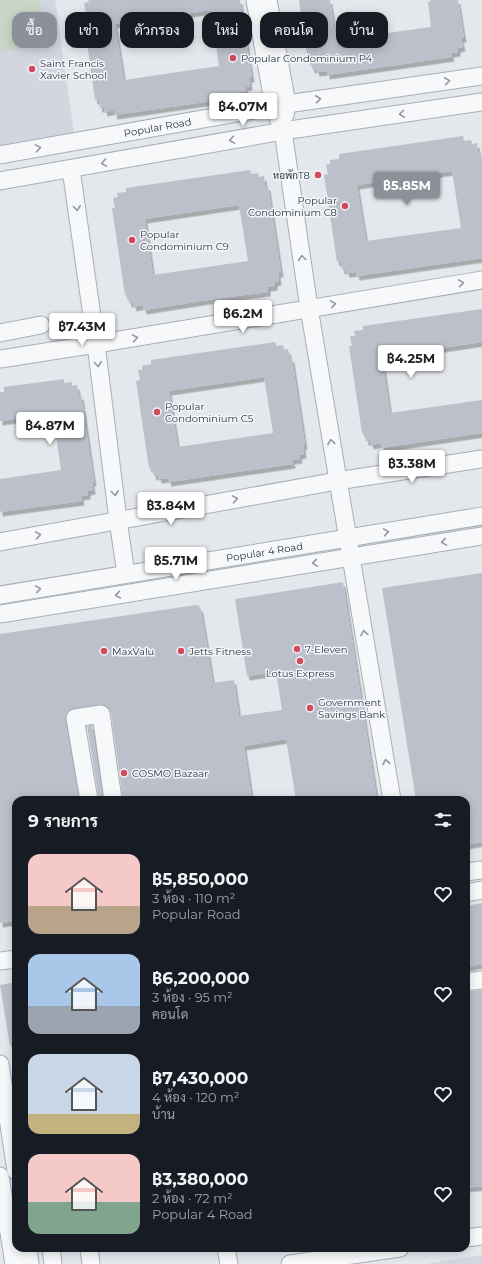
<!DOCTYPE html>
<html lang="th">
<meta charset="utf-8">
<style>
:root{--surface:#171b24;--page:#242831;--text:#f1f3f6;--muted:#9ea1a6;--accent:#8c9099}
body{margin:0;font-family:Montserrat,Sarabun,sans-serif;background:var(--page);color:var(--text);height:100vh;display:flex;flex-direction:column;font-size:15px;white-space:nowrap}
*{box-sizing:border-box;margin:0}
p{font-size:13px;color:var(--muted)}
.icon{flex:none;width:22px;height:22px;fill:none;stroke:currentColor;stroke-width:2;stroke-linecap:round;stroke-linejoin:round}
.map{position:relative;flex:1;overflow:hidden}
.sheet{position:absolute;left:12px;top:796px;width:458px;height:456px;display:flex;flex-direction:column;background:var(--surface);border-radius:12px;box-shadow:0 2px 10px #0003}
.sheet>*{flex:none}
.guide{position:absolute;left:12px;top:12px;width:458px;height:36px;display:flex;gap:8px}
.price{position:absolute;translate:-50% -34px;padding:0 9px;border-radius:4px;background:#fff;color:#222;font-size:13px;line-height:26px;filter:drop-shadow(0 1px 2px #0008)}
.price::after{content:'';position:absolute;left:50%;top:24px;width:12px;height:9px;margin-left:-6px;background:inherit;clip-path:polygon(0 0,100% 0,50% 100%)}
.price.current{background:var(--accent);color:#fff}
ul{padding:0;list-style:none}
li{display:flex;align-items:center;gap:12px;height:100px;padding:0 16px}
li span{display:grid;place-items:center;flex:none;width:112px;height:80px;border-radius:12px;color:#555}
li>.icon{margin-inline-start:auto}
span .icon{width:48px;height:48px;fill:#fffc;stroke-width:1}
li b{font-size:17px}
h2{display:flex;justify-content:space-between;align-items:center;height:48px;padding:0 16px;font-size:17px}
.tag{padding:0 14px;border-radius:12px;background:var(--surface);box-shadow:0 2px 10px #0003;font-size:14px;line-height:36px}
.tag.current{background:var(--accent);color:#fff}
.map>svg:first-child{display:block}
</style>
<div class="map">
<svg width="482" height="1264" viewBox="0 0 482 1264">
<defs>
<filter id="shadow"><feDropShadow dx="2.5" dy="4.5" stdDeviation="0" flood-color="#0004"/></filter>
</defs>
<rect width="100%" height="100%" fill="#e4e7ec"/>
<path fill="#d2d6de" d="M 0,0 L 55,0 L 75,139 L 0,149 Z
M 482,1255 L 482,1264 L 425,1264 Z"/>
<path fill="#c9d6c5" d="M 0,0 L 39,0 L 47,44 L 0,52 Z"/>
<path fill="#bbc0ca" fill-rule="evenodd" filter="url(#shadow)" d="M 88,0 L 240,0 L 252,78 L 249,78 L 250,86 L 245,87 L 246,91 L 239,92 L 239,97 L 115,115 L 114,110 L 105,112 L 104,108 L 100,108 L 99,100 L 95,100 L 83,13 L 86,13 L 84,3 L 89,2 ZM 211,10 L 219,66 L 124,80 L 115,24 Z
M 299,0 L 330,0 L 336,40 L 431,27 L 428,2 L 431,2 L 430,0 L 458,0 L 464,38 L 461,38 L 463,47 L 458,48 L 458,52 L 451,53 L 452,57 L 327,75 L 327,71 L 317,72 L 316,68 L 312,69 L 311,60 L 308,61 Z
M 463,136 L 464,141 L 471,140 L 472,144 L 477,143 L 478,153 L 481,152 L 482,162 L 482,258 L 357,276 L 356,272 L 347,273 L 346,269 L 342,270 L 341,261 L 337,262 L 324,175 L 328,174 L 326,165 L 330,164 L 330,160 L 339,159 L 339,154 ZM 452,171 L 461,228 L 366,241 L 357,185 Z
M 250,170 L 251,174 L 258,173 L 259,177 L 264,176 L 265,186 L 268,186 L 281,273 L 278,273 L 279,281 L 275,282 L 275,286 L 268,287 L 268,292 L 208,300 L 144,310 L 143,305 L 134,307 L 133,303 L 129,303 L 128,295 L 125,295 L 112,208 L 115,208 L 113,198 L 118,197 L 117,193 L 126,192 L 126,188 ZM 239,205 L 248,261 L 153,275 L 145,219 Z
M 482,309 L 482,342 L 382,357 L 390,413 L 482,400 L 482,433 L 381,448 L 381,443 L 371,445 L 370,441 L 366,441 L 365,433 L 362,433 L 349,346 L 352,346 L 350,336 L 355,336 L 354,331 L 363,330 L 363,326 Z
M 275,342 L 276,346 L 283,345 L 284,350 L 288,349 L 290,358 L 292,358 L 305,445 L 303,445 L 304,454 L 299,455 L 300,459 L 292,460 L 293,464 L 169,482 L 168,478 L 159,479 L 158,475 L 154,476 L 152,467 L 149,468 L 136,381 L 140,380 L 138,370 L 142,370 L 142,366 L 151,364 L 151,360 ZM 264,377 L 273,433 L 178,447 L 169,391 Z
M 64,379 L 64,383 L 72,382 L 72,386 L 77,385 L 79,395 L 81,395 L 94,482 L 92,482 L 93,490 L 88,491 L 88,495 L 81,496 L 82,501 L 0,512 L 0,479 L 61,470 L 53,414 L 0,421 L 0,392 L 4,392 L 4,387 Z
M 482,573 L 482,842 L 466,845 L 466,800 L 416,800 L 382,588 Z
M 343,582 L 377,800 L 296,800 L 286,739 L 244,746 L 252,800 L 123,800 L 111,713 L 109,708 L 105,705 L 100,704 L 73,708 L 68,711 L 66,714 L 65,720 L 79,800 L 16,800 L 16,921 L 0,923 L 0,634 L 196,605 L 199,606 L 201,610 L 213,683 L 234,680 L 239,716 L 282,710 L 276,672 L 247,676 L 235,599 Z
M 92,725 L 103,800 L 99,800 L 87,726 Z
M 482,903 L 482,964 L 466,967 L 466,906 Z
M 16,982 L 16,1045 L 10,1046 L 0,985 Z
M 482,990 L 482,1186 L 466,1188 L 466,992 Z"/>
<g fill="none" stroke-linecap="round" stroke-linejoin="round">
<defs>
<g id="minor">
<path d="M 255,0 L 274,107 L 283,131 L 309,308 L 392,800"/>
<path d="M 268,0 L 287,104 L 285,115"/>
<path id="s1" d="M 0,155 L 287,104 L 482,76"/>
<path d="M 71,169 L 96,344 L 118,520 L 126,574"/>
<path d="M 0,181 L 283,131 L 482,102"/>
<path d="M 0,333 L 41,325"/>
<path d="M 0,359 L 96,344 L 482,280"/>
<path d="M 0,542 L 337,481 L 482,459"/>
<path id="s2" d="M 0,595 L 482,516"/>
<path d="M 0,614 L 482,536"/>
<path d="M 89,800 L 75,718 L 101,714 L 113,800"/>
<path d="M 466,872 L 482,870"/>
<path d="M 466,893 L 482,890"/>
<path d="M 0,961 L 16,959"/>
<path d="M 466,982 L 482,980"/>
<path d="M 0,1064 L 16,1171"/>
<path d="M 0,1176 L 14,1264"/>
<path d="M 466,1238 L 482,1236"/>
<path d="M 28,1248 L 30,1264"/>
<path d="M 51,1248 L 53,1264"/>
<path d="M 89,1248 L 91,1264"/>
<path d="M 226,1248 L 229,1264"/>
<path d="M 290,1264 L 400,1248"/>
</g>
</defs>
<use href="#minor" stroke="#a9aeb7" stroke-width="19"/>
<use href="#minor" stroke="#f7f8fa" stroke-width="17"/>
</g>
<defs><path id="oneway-chevron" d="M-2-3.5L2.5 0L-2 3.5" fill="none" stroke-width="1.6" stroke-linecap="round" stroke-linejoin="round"/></defs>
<g stroke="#9196a0">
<use href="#oneway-chevron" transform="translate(447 81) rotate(-8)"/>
<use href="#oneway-chevron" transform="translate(318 99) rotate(-8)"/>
<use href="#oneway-chevron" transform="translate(402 114) rotate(172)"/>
<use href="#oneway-chevron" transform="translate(232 140) rotate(170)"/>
<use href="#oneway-chevron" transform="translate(38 148) rotate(-10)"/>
<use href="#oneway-chevron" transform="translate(104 163) rotate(170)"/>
<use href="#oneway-chevron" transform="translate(77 208) rotate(82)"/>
<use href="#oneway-chevron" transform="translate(302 258) rotate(-98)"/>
<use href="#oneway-chevron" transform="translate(461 283) rotate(-9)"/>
<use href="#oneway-chevron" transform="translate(333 304) rotate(-9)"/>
<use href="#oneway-chevron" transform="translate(135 338) rotate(-10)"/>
<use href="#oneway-chevron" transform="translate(98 364) rotate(83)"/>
<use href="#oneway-chevron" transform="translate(331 442) rotate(-99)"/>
<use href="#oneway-chevron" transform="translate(115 493) rotate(83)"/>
<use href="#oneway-chevron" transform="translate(235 499) rotate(-10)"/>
<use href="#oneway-chevron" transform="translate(386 532) rotate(-9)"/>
<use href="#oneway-chevron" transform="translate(38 535) rotate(-10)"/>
<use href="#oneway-chevron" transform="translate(444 542) rotate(171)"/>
<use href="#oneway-chevron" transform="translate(315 563) rotate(171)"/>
<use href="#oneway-chevron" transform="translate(38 589) rotate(-9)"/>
<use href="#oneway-chevron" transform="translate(118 595) rotate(171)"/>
<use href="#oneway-chevron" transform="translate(364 633) rotate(-100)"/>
<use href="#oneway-chevron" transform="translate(386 762) rotate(-100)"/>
</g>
<g fill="#d1495b" stroke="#f4f6f9" stroke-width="1.5">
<circle cx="233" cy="58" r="4"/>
<circle cx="32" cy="69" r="4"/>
<circle cx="318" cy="175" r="4"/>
<circle cx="345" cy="206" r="4"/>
<circle cx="132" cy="240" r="4"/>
<circle cx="157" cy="412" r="4"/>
<circle cx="297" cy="649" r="4"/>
<circle cx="104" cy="651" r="4"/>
<circle cx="181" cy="651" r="4"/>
<circle cx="300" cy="661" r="4"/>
<circle cx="310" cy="708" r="4"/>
<circle cx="124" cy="773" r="4"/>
</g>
<g text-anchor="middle" stroke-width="3" stroke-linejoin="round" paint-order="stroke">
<g font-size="10" fill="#2b3445" stroke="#f4f6f9" text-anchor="start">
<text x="241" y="62">Popular Condominium P4</text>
<text x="40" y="67">Saint Francis<tspan x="40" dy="12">Xavier School</tspan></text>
<text x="310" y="179" text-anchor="end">หอพักT8</text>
<text x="337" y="204" text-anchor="end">Popular<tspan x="337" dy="12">Condominium C8</tspan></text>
<text x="140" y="238">Popular<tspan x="140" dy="12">Condominium C9</tspan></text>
<text x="165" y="410">Popular<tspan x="165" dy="12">Condominium C5</tspan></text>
<text x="305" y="653">7-Eleven</text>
<text x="112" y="655">MaxValu</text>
<text x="189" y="655">Jetts Fitness</text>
<text x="300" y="677" text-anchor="middle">Lotus Express</text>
<text x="318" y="706">Government<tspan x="318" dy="12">Savings Bank</tspan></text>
<text x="132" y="777">COSMO Bazaar</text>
</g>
<g font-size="10" fill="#2b3445" stroke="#f4f6f9">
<text dy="4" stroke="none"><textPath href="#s1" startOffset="160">Popular Road</textPath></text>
<text dy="4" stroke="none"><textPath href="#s2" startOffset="268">Popular 4 Road</textPath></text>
</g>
</g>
</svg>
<b class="price" style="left:243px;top:127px">฿4.07M</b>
<b class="price current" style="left:407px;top:206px">฿5.85M</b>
<b class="price" style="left:243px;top:334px">฿6.2M</b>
<b class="price" style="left:82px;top:347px">฿7.43M</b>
<b class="price" style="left:411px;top:379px">฿4.25M</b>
<b class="price" style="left:50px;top:446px">฿4.87M</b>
<b class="price" style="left:412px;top:484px">฿3.38M</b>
<b class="price" style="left:171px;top:526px">฿3.84M</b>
<b class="price" style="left:176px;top:581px">฿5.71M</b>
<div class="guide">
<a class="tag current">ซื้อ</a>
<a class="tag">เช่า</a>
<a class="tag">ตัวกรอง</a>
<a class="tag">ใหม่</a>
<a class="tag">คอนโด</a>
<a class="tag">บ้าน</a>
</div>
<section class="sheet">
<h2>9 รายการ<svg class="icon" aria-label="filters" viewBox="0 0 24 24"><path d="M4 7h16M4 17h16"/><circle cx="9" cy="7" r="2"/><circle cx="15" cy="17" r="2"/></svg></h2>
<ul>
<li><span style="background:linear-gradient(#f6c9c9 65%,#b9a48a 0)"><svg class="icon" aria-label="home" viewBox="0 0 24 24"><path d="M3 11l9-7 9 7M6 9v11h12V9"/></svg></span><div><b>฿5,850,000</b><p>3 ห้อง · 110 m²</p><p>Popular Road</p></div><svg class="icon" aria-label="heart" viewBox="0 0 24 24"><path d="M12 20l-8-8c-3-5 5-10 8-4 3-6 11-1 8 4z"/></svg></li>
<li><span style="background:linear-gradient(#a9c7e8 65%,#9aa5b1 0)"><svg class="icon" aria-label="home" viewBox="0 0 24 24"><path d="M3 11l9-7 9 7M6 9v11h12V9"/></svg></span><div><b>฿6,200,000</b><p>3 ห้อง · 95 m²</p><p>คอนโด</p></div><svg class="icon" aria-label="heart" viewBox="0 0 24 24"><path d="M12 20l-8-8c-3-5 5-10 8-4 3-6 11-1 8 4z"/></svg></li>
<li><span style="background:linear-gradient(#c9d6e8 75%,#c2b280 0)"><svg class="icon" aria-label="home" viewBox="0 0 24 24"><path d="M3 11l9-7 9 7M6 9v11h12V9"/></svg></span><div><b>฿7,430,000</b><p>4 ห้อง · 120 m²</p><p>บ้าน</p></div><svg class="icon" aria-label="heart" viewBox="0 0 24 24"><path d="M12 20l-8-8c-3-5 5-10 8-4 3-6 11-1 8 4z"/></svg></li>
<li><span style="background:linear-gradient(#f6c9c9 60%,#7fa58c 0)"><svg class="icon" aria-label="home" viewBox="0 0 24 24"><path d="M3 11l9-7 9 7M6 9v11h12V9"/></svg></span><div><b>฿3,380,000</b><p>2 ห้อง · 72 m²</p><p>Popular 4 Road</p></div><svg class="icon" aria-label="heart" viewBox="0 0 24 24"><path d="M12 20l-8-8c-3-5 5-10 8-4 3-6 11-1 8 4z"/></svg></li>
</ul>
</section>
</div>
